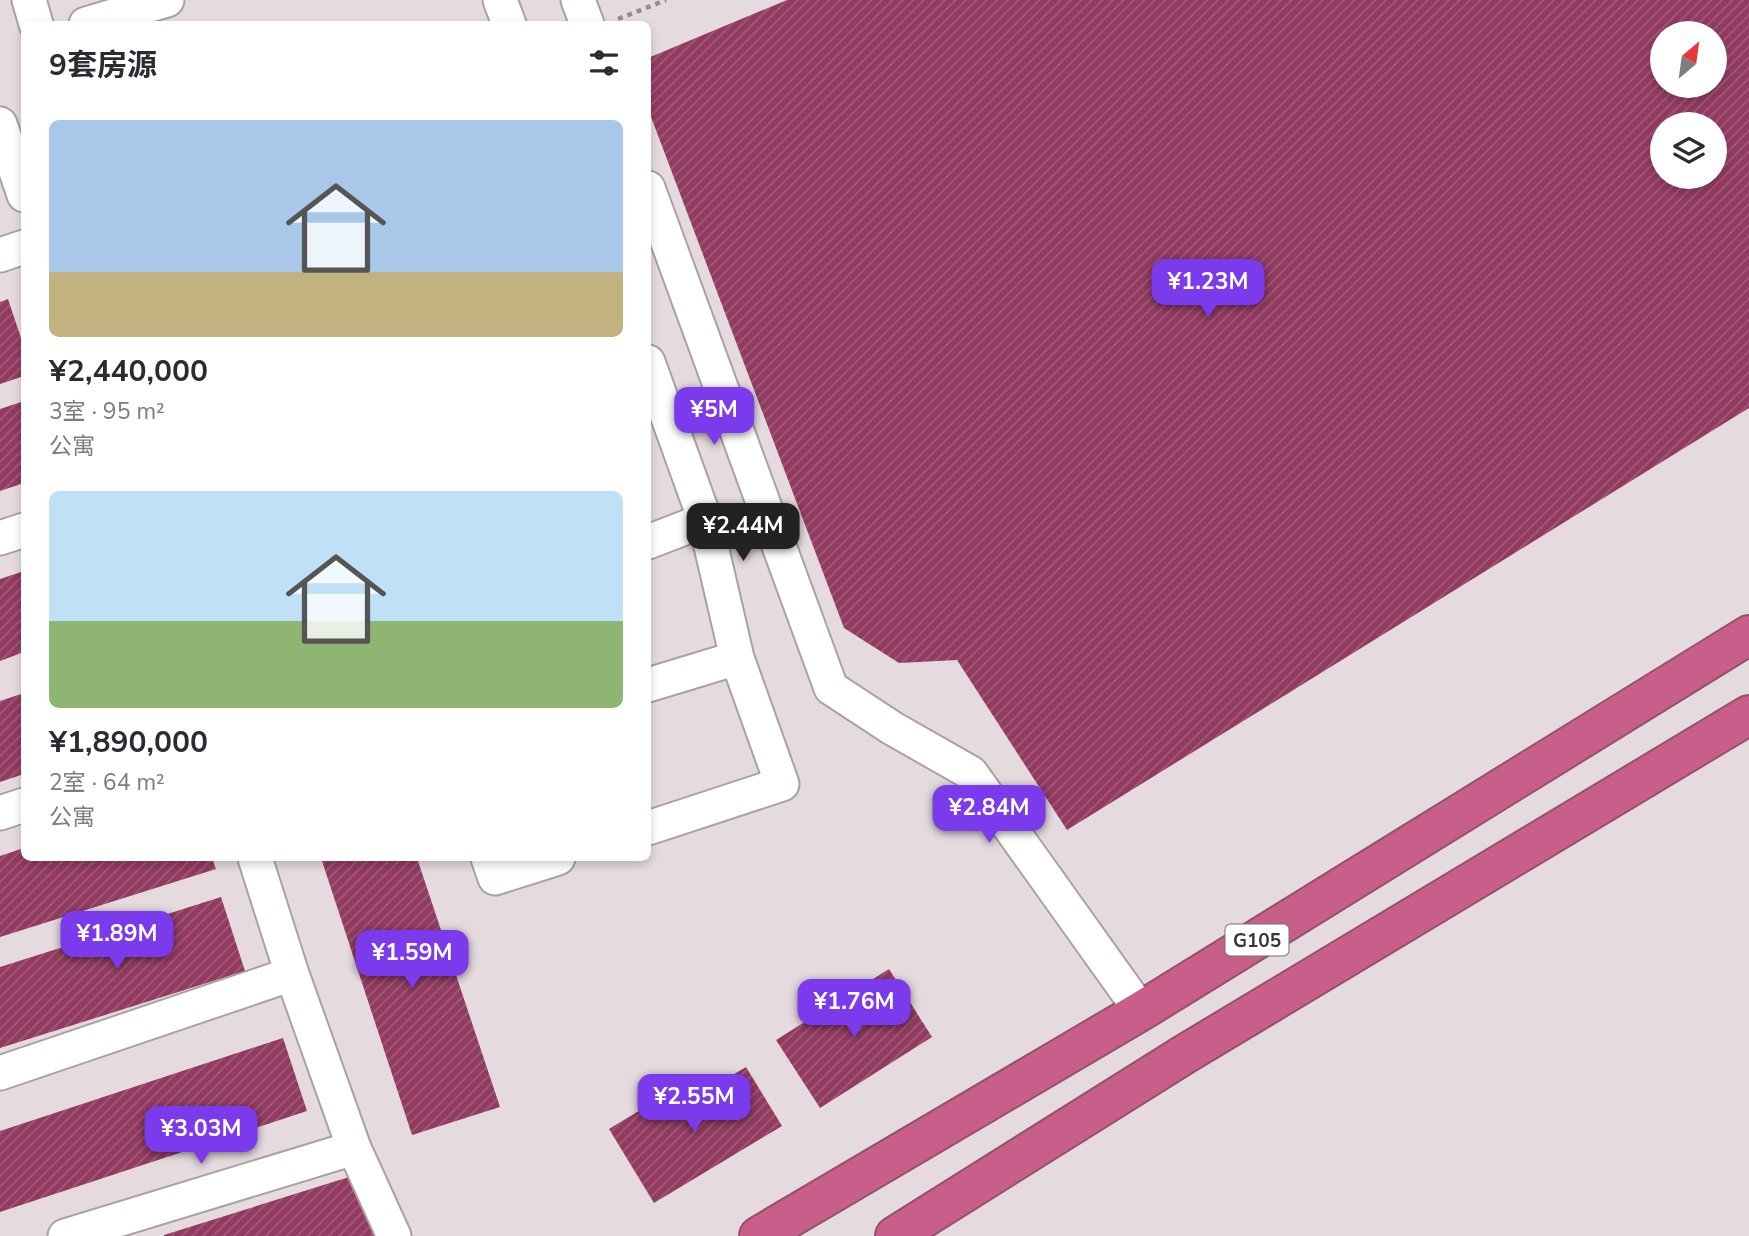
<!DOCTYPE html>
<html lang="zh">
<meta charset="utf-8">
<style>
:root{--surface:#fff;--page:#f2f2f3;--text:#2b2b33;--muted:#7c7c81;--accent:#7c3aed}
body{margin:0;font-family:"Nunito Sans","Noto Sans SC",sans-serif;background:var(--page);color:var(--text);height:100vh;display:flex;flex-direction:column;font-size:26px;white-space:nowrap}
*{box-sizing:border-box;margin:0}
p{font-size:23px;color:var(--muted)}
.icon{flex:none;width:38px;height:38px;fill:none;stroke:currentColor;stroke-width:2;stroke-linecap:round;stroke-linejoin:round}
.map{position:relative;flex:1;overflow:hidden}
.panel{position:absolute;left:21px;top:21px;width:630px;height:840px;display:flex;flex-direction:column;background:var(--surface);border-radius:10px;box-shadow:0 4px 10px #0003}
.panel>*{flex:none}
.needle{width:46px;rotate:29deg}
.buttons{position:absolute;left:1650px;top:21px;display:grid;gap:14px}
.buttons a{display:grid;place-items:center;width:77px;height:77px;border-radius:50%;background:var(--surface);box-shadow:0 4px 10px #0003;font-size:35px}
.price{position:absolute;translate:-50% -60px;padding:0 16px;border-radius:14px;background:var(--accent);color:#fff;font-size:23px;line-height:46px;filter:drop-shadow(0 2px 4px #0008)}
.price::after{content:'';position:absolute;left:50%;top:42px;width:21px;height:16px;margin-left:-10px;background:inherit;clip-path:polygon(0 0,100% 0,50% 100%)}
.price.selected{background:#222;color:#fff}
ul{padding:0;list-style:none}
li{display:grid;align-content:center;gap:14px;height:371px;padding:0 28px}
li span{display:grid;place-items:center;height:217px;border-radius:10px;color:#555}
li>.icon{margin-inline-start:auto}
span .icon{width:126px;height:126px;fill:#fffc;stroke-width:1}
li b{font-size:30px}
h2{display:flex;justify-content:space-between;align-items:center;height:84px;padding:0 28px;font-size:30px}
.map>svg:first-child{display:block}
</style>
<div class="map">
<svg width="1749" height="1236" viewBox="0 0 1749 1236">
<defs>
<pattern id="building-hatch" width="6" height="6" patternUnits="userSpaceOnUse" patternTransform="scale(1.75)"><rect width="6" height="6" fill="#933a61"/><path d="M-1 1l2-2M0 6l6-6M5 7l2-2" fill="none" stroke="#9f5c7a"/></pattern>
</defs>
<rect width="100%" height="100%" fill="#e5dbde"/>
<path fill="url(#building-hatch)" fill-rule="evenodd" d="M 787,0 L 1749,0 L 1749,408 L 1067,830 L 957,660 L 899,663 L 844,628 L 648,109 L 648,58 ZM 1662,33 L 1715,33 L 1715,86 L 1662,86 ZM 1662,124 L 1715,124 L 1715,177 L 1662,177 Z
M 8,299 L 24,347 L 24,376 L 0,384 L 0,302 Z
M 24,401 L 24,483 L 0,491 L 0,409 Z
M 24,571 L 24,652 L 0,661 L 0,579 Z
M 24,693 L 24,774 L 0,782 L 0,701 Z
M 24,848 L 24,858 L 212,858 L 216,869 L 0,937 L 0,856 Z
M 321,858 L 417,858 L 500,1107 L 412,1135 Z
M 221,897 L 245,971 L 0,1048 L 0,967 Z
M 889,969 L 932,1037 L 820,1108 L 776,1040 Z
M 283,1038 L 307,1111 L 0,1212 L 0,1131 Z
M 746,1067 L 782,1126 L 654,1203 L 609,1129 L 660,1098 L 669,1113 Z
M 349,1177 L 377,1236 L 164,1236 L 164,1235 Z"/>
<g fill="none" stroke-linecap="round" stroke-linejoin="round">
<defs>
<path id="minor" d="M 29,0 L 36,24
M 500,0 L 509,24
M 578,0 L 587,24
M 86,24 L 167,0
M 0,124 L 24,195
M 648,188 L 831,688 L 892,728 L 971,773 L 1141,1011
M 0,255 L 24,247
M 648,362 L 705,520 L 737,658 L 782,784 L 648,828
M 0,538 L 24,530
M 648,542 L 705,520
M 648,685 L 737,658
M 0,813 L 24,805
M 255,858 L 292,974 L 354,1148 L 394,1236
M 488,858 L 495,878 L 558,858
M 0,1073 L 292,974
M 65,1236 L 354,1148"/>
<path id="highway" d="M 759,1236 L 1141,1011 L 1749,635
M 895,1236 L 1185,1054 L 1749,715"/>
</defs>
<use href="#minor" stroke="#aba1a4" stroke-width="37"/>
<use href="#highway" stroke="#95516d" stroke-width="42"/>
<path stroke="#948d8f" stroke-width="4.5" stroke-dasharray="5 5" stroke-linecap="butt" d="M 618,19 L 666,0"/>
<use href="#minor" stroke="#fff" stroke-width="33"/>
<use href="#highway" stroke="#c75f8a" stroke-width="38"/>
</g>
<g text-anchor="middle" stroke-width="7" stroke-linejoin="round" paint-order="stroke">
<rect fill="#fff" stroke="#747273" stroke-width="2" x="1225.5" y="924.5" width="63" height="31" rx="5"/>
<g font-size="19" font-weight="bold" fill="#393637">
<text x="1257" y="947">G105</text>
</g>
</g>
</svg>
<div class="buttons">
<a><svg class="needle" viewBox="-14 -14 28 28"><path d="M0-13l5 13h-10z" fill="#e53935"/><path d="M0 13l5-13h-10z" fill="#7c7c81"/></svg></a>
<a><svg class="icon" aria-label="layers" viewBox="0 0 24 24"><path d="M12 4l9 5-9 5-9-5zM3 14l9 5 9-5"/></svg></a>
</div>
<b class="price" style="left:1208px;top:319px">¥1.23M</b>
<b class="price" style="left:714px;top:447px">¥5M</b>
<b class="price selected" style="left:743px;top:563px">¥2.44M</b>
<b class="price" style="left:989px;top:845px">¥2.84M</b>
<b class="price" style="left:117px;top:971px">¥1.89M</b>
<b class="price" style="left:412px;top:990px">¥1.59M</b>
<b class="price" style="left:854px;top:1039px">¥1.76M</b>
<b class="price" style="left:694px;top:1134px">¥2.55M</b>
<b class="price" style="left:201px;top:1166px">¥3.03M</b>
<section class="panel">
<h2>9套房源<svg class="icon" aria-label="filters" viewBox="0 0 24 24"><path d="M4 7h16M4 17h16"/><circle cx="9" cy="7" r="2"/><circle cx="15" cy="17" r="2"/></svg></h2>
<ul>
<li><span style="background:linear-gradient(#a9c7e8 70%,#c2b280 0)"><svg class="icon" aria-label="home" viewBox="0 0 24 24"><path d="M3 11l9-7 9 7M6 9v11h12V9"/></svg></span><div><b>¥2,440,000</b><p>3室 · 95 m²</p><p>公寓</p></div></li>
<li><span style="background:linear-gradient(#bfe0f5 60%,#8fb573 0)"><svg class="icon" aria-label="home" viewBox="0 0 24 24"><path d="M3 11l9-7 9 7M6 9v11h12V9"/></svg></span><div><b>¥1,890,000</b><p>2室 · 64 m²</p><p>公寓</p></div></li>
</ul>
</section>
</div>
